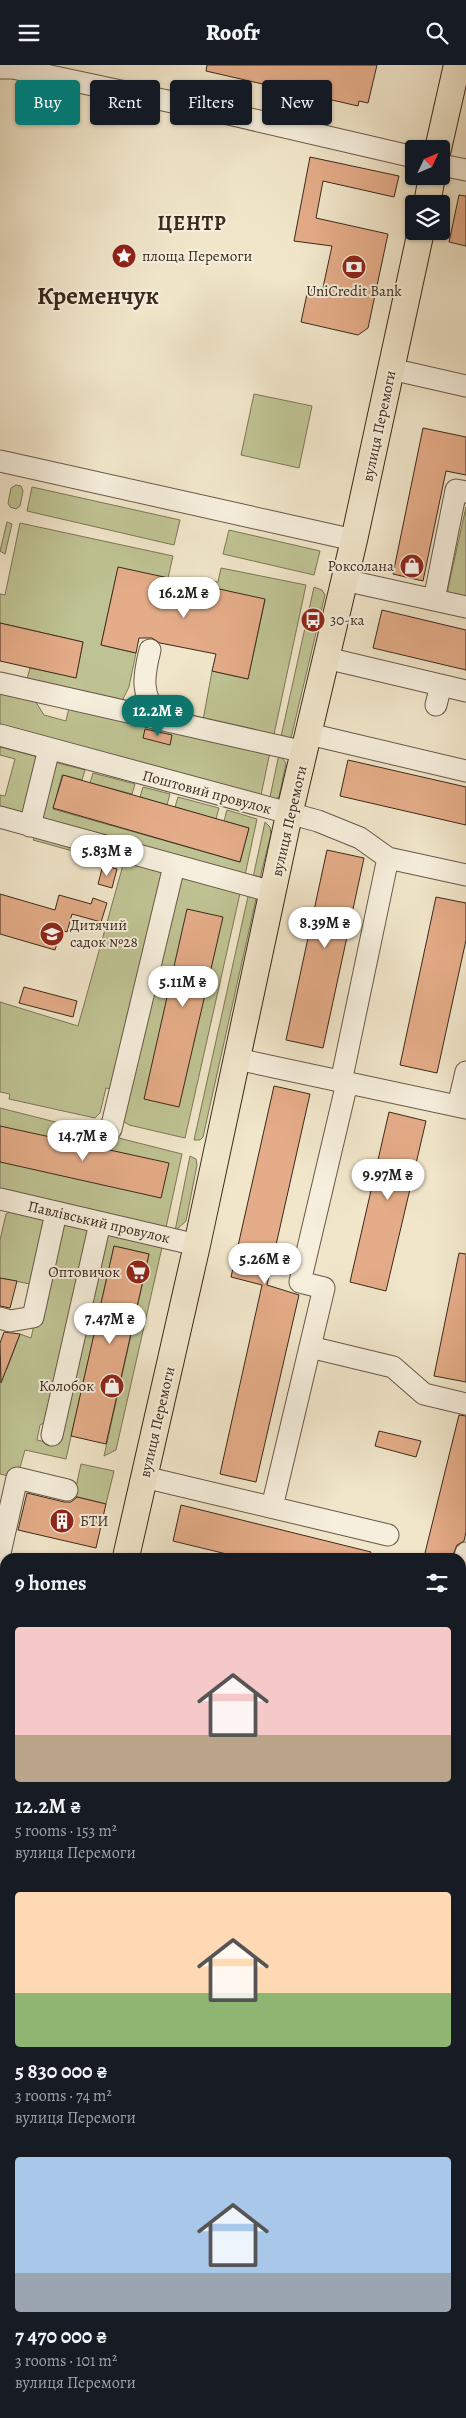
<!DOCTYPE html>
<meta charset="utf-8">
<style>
:root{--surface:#171b24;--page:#242831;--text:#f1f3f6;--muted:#9ea1a6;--accent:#0f766e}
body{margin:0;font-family:Alegreya,serif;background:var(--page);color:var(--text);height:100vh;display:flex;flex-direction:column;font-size:19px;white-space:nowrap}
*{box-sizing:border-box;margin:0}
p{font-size:16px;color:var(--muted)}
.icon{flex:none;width:28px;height:28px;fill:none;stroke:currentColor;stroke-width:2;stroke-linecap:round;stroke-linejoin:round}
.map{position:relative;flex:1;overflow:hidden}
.details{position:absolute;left:0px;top:1488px;width:466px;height:866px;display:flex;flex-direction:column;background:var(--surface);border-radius:15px 15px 0 0;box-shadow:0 1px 4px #0004}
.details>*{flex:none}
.top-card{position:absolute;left:15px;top:15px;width:436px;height:45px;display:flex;gap:10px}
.needle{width:32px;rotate:46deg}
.buttons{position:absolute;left:405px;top:75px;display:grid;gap:10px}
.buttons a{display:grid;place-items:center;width:45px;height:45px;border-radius:5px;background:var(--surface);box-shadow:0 1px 4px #0004;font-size:25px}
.price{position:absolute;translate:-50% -42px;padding:0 11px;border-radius:18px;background:#fff;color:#222;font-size:16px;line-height:32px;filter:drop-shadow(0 1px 2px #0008)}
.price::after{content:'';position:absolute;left:50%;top:30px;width:15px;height:11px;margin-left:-8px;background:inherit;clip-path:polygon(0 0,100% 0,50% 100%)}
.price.selected{background:var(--accent);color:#fff}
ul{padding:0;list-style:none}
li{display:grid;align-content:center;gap:10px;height:265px;padding:0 15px}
li span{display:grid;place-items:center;height:155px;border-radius:5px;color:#555}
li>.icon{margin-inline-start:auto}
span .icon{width:90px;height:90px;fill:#fffc;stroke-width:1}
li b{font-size:21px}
h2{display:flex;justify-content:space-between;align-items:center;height:60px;padding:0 15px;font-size:21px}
.pill{padding:0 18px;border-radius:5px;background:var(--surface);box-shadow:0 1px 4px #0004;font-size:18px;line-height:45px}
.pill.selected{background:var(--accent);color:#fff}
header{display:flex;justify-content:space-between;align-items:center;height:65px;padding:0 15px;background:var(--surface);font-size:22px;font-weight:800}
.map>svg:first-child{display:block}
</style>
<header><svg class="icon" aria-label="menu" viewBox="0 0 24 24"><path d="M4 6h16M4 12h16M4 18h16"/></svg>Roofr<svg class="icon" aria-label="search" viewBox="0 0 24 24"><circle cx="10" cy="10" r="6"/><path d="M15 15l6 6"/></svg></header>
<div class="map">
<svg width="466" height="2353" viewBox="0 0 466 2353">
<rect width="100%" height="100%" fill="#f1e6ca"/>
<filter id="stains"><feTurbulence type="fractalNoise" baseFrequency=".004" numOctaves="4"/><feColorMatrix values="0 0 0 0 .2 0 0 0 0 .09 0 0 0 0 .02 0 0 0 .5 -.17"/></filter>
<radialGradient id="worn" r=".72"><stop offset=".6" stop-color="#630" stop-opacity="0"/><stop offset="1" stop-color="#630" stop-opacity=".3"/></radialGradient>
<path fill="#bfc393" stroke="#7d7657" d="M 254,329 L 312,341 L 299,403 L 241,390 Z
M 16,420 L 21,421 L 23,426 L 20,441 L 16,444 L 10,442 L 8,438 L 11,423 Z
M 32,422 L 180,455 L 174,480 L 27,446 Z
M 466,442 L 466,537 L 448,528 L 448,523 Z
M 7,457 L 12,459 L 5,489 L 0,486 Z
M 20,458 L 173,491 L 168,513 L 118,503 L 101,580 L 136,588 L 129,622 L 122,636 L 27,614 L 30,603 L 76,612 L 83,577 L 0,558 L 0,529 L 5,530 Z
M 229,465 L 320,486 L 314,510 L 223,489 Z
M 221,503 L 306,520 L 273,674 L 203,655 L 212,606 L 248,614 L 265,535 L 205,521 L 206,515 L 218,517 Z
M 314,522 L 322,525 L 325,530 L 291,673 L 280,676 Z
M 0,623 L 32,631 L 44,650 L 66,656 L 70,638 L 270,687 L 260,735 L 0,665 Z
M 0,682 L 42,693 L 29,749 L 0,749 L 0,730 L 5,731 L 15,694 L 0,690 Z
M 279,689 L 286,698 L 279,732 L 269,737 Z
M 54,697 L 85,705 L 82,715 L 62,710 L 53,744 L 240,797 L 249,763 L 224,756 L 227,745 L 257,754 L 244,815 L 38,758 Z
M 93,708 L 135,719 L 132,729 L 90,718 Z
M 143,722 L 170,729 L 167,740 L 140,732 Z
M 178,732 L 219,743 L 216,754 L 175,742 Z
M 265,757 L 270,762 L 271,769 L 260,813 L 252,817 Z
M 35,771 L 167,805 L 116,1025 L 106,1023 L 100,1048 L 95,1053 L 9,1034 L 10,1029 L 0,1027 L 0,937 L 78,961 L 123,800 L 33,775 Z
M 178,809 L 241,824 L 185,1073 L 129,1060 L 123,1056 Z
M 249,827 L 256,834 L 203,1072 L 200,1075 L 194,1075 Z
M 0,1043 L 182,1089 L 165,1167 L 0,1128 Z
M 190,1091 L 196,1094 L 197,1100 L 186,1156 L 175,1166 Z
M 16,1143 L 51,1151 L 30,1219 L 0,1213 L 0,1175 L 6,1149 Z
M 59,1153 L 89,1164 L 44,1358 L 40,1360 L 37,1375 L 54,1379 L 103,1168 L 163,1178 L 116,1385 L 104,1391 L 149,1189 L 114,1181 L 66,1394 L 25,1385 L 17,1413 L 0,1409 L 0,1301 L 7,1304 L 20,1269 L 31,1273 Z
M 81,1399 L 114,1406 L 106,1439 L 74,1431 Z
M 0,1691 L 5,1692 L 5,1911 L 0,1933 Z
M 461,1967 L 466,1968 L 466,2168 L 461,2166 Z
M 0,2154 L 5,2155 L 5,2349 L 461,2349 L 461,2258 L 466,2259 L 466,2353 L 0,2353 Z"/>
<path fill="#e4ac88" stroke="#3b291b" d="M 207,0 L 377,0 L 368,38 L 359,36 L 358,41 L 206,6 Z
M 310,92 L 399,111 L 394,132 L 323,116 L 316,153 L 388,169 L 368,263 L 358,270 L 301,257 L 308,224 L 322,227 L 332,181 L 294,176 Z
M 459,130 L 466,131 L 466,181 L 449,177 Z
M 423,363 L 466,372 L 466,410 L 446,406 L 423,516 L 393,509 Z
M 118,502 L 265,534 L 248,614 L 212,606 L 216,589 L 160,578 L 152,573 L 139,573 L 136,588 L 101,580 Z
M 382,545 L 466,565 L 466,605 L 373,583 Z
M 0,558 L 83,577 L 76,613 L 0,596 Z
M 145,664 L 172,670 L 170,680 L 143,673 Z
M 348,695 L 466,722 L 466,760 L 340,731 Z
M 63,710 L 249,763 L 240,797 L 53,743 Z
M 327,785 L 364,793 L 323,983 L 286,975 Z
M 103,800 L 117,804 L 112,823 L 98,819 Z
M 0,829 L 55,845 L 59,830 L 91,839 L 93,833 L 107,838 L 101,857 L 72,849 L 67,867 L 61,865 L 55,885 L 0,869 Z
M 436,832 L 466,838 L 466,875 L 437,1008 L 400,1000 Z
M 187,844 L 223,852 L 179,1042 L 144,1034 Z
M 24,922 L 77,936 L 73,952 L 19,938 Z
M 274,1021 L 310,1029 L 267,1220 L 299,1230 L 256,1417 L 220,1409 L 262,1220 L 231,1212 Z
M 389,1047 L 426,1056 L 386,1226 L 350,1217 Z
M 0,1061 L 169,1098 L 161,1133 L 0,1097 Z
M 114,1181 L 149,1189 L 106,1379 L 71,1371 Z
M 459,1188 L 466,1189 L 466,1317 L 434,1311 Z
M 0,1213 L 17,1216 L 10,1243 L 0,1241 Z
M 4,1267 L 20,1269 L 1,1318 L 0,1278 Z
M 459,1350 L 466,1351 L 466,1467 L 464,1476 L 457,1480 L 452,1492 L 424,1492 Z
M 379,1366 L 421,1376 L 416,1392 L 375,1381 Z
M 27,1428 L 64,1437 L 71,1437 L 77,1432 L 106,1439 L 96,1483 L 18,1465 Z
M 181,1440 L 371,1487 L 370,1492 L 239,1492 L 173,1476 Z"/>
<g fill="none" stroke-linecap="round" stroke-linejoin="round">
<defs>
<path id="minor" d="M 0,3 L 13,3 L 233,50 L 414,92
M 441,100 L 466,105
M 391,304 L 466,321
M 0,396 L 354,475
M 344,515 L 466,542
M 434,535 L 456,425 L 466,427
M 150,585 C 143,613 141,628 158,653
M 326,593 L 466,626
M 0,618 L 305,687
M 436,640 L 441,620
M 309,669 L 466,706
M 0,670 L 318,756 L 360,773 L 388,793 L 466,810
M 0,752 L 273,827
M 30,761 L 49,684
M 237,994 L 466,1043
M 341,1017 L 388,793
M 458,1041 L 466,1007
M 111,1064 L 174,801
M 0,1134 L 197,1180
M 0,1253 L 10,1256 L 33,1252 L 56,1148
M 310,1282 L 393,1302 L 424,1329 L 466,1339
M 52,1370 L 100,1158
M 144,1412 L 388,1470
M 272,1442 L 324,1223 L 300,1217 L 347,1018
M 0,1488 L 17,1413 L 67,1425
M 461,1507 L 466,1488
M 461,1960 L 466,1961
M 0,1973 L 5,1951
M 0,2057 L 5,2054"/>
<path id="major" d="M 438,84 L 457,0
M 427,139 L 432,111
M 126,1492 L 197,1180 L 289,750 L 354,475 L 421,166
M 461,1603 L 466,1605"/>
</defs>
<use href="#minor" stroke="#685847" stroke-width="23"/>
<use href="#major" stroke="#3b291b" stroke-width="28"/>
<use href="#minor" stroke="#f6efdd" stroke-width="21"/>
<use href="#major" stroke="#f1e6ca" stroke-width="26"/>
</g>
<defs>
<symbol id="sight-disc" viewBox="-11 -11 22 22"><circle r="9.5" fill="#8f2418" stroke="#f6efdd"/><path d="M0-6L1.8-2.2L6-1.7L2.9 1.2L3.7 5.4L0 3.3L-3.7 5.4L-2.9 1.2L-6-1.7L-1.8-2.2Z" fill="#fff"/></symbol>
<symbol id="bank-disc" viewBox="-11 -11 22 22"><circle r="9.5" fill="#8f2418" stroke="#f6efdd"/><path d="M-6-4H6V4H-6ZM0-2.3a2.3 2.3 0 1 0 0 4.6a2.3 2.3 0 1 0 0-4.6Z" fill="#fff"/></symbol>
<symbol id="shop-disc" viewBox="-11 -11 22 22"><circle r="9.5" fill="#8f2418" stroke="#f6efdd"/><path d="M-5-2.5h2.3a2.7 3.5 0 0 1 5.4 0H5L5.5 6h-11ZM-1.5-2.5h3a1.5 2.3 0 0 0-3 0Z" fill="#fff"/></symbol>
<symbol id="bus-disc" viewBox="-11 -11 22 22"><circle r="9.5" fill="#8f2418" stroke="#f6efdd"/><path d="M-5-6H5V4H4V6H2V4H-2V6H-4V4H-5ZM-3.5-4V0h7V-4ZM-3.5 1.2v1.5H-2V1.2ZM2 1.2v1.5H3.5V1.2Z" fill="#fff"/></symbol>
<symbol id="school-disc" viewBox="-11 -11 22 22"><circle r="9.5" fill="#8f2418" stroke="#f6efdd"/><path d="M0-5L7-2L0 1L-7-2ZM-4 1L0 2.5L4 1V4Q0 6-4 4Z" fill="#fff"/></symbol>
<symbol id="supermarket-disc" viewBox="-11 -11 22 22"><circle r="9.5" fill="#8f2418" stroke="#f6efdd"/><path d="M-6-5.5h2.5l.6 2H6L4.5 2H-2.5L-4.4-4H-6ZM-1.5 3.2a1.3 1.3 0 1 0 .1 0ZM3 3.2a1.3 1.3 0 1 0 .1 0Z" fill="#fff"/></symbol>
<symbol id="building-disc" viewBox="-11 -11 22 22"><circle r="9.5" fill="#8f2418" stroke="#f6efdd"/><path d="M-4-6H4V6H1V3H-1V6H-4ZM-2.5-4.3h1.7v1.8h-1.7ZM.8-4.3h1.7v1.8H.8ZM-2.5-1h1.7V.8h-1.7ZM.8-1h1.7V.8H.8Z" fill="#fff"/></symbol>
</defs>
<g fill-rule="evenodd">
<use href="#sight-disc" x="110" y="177" width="28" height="28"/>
<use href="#bank-disc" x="340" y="188" width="28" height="28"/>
<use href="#shop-disc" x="398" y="487" width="28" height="28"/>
<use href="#bus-disc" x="299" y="541" width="28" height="28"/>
<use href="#school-disc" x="38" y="855" width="28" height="28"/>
<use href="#supermarket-disc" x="124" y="1193" width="28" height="28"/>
<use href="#shop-disc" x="98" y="1307" width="28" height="28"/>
<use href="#building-disc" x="48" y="1442" width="28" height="28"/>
</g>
<g text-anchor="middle" stroke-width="4" stroke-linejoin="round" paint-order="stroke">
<g font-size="15" fill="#3b291b" stroke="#f6efdd" text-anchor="start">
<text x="142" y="196">площа Перемоги</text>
<text x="354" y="231" text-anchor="middle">UniCredit Bank</text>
<text x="394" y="506" text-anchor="end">Роксолана</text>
<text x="330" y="560">30-ка</text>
<text x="70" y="865">Дитячий<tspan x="70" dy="17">садок №28</tspan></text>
<text x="120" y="1212" text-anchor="end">Оптовичок</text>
<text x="94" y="1326" text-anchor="end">Колобок</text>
<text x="80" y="1461">БТИ</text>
</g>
<g font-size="15" fill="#3b291b" stroke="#f6efdd">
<text transform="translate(379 361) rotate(-78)" y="5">вулиця Перемоги</text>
<text transform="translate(207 727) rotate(15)" y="5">Поштовий провулок</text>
<text transform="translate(289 756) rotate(-77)" y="5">вулиця Перемоги</text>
<text transform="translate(99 1157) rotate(13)" y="5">Павлівський провулок</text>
<text transform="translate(157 1357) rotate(-77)" y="5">вулиця Перемоги</text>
</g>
<g font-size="20" font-weight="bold" letter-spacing="1" fill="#3b291b" stroke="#f6efdd">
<text x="192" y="165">ЦЕНТР</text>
</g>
<g font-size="25" font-weight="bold" fill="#3b291b" stroke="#f6efdd">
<text x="98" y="239">Кременчук</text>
</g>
</g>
<rect width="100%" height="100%" filter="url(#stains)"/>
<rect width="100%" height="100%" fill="url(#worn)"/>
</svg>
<div class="buttons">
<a><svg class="needle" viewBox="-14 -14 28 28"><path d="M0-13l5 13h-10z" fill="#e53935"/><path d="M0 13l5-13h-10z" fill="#9ea1a6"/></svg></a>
<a><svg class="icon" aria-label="layers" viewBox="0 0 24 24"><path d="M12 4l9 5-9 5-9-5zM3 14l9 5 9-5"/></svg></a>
</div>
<b class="price" style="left:184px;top:554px">16.2M ₴</b>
<b class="price selected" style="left:158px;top:672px">12.2M ₴</b>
<b class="price" style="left:107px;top:812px">5.83M ₴</b>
<b class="price" style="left:325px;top:884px">8.39M ₴</b>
<b class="price" style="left:183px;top:943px">5.11M ₴</b>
<b class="price" style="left:83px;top:1097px">14.7M ₴</b>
<b class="price" style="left:388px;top:1136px">9.97M ₴</b>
<b class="price" style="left:265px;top:1220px">5.26M ₴</b>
<b class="price" style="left:110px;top:1280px">7.47M ₴</b>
<div class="top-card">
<a class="pill selected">Buy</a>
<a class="pill">Rent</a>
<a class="pill">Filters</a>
<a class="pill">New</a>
</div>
<section class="details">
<h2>9 homes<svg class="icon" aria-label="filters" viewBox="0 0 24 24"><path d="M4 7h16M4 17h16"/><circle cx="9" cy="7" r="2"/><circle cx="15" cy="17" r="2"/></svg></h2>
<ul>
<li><span style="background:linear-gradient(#f6c9c9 70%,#b9a48a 0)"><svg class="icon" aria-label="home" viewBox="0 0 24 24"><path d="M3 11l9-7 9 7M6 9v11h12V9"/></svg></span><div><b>12.2M ₴</b><p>5 rooms · 153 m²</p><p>вулиця Перемоги</p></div></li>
<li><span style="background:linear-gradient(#ffd9b3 65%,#8fb573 0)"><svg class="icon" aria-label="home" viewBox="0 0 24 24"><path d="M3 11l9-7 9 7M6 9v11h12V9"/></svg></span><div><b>5 830 000 ₴</b><p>3 rooms · 74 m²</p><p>вулиця Перемоги</p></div></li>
<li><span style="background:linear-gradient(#a9c7e8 75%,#9aa5b1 0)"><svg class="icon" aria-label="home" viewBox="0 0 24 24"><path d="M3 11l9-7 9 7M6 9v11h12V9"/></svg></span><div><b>7 470 000 ₴</b><p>3 rooms · 101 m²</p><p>вулиця Перемоги</p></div></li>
</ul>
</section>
</div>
